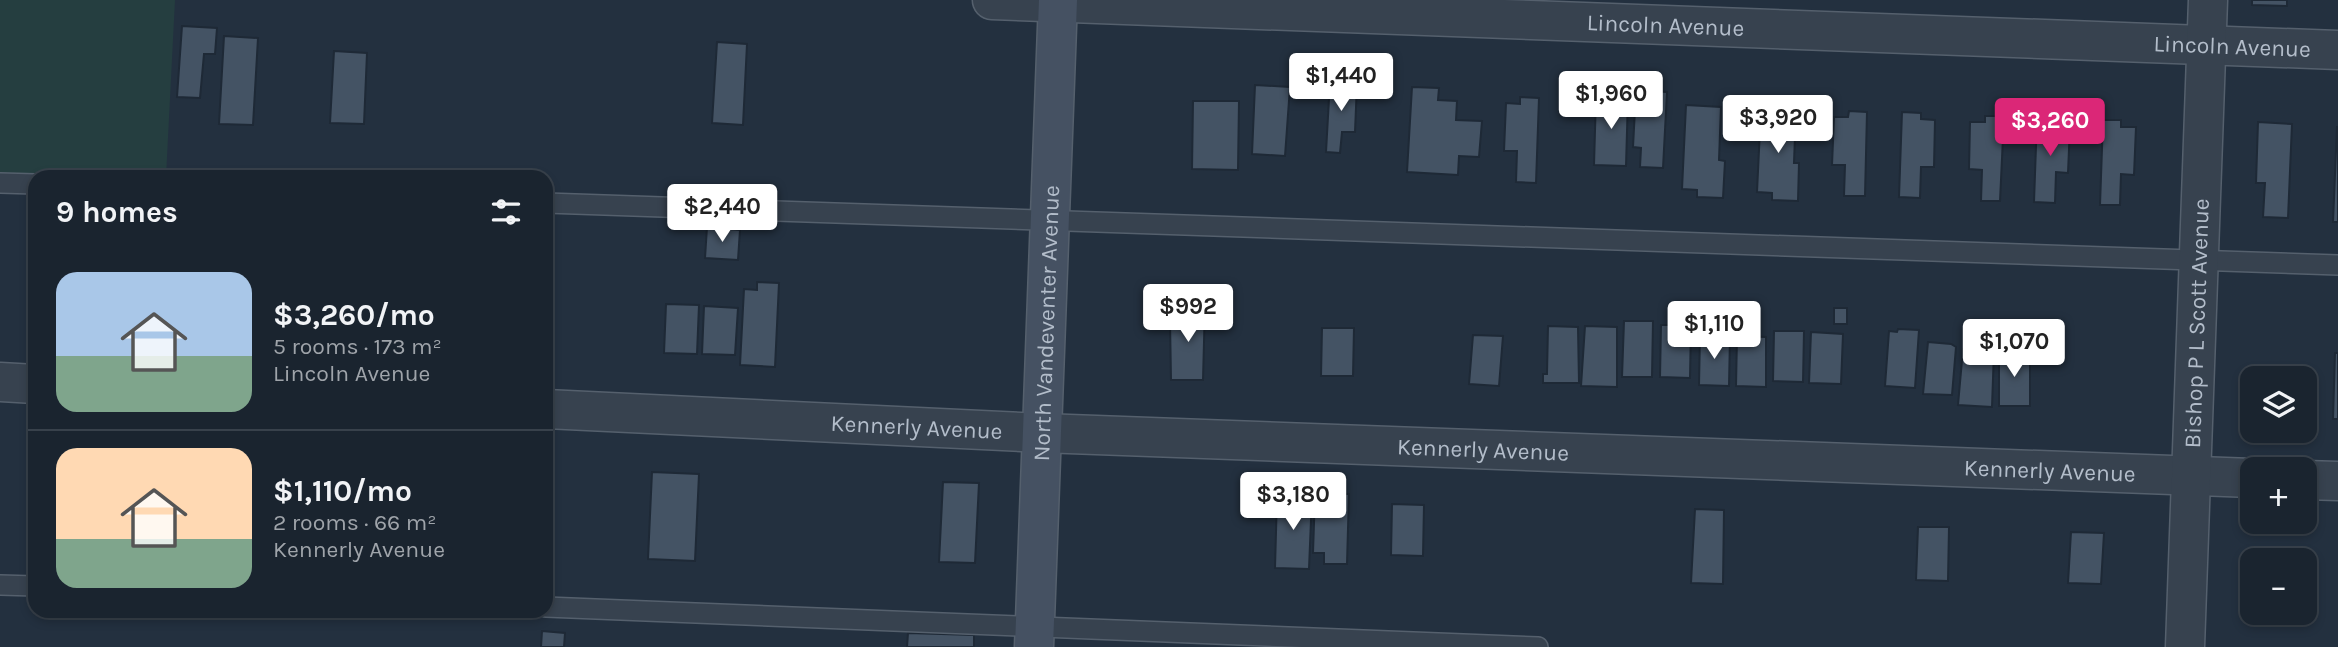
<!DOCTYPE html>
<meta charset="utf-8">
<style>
:root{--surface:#1a242f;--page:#232c37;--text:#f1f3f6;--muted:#9fa4aa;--line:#38414b;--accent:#db2777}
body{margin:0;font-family:Karla,sans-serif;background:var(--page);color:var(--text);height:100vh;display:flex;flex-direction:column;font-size:26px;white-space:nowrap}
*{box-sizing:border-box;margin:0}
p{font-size:23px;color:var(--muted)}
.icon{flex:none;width:38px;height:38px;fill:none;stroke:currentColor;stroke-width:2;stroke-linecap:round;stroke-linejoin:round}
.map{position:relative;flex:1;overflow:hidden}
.panel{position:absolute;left:28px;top:170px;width:525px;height:448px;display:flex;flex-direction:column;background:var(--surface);border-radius:21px;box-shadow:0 4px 10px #0003,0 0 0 2px var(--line)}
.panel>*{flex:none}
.buttons{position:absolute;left:2240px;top:366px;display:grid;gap:14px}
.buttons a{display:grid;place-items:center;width:77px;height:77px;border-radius:14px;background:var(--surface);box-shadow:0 4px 10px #0003,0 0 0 2px var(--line);font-size:35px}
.price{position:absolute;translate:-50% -60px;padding:0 16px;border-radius:7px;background:#fff;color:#222;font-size:23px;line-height:46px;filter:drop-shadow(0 2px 4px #0008)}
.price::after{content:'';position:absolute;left:50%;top:42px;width:21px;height:16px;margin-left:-10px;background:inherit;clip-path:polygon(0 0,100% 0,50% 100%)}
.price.selected{background:var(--accent);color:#fff}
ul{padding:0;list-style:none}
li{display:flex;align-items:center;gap:21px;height:175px;padding:0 28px}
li+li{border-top:2px solid var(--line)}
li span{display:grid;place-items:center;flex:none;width:196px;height:140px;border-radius:21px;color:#555}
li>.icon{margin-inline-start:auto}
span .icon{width:84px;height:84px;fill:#fffc;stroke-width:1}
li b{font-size:30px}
h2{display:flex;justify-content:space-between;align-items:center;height:84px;padding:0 28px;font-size:30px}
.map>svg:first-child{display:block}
</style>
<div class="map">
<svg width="2338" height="647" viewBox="0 0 2338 647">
<rect width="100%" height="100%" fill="#23303f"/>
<path fill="#253e40" d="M 0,0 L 175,0 L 166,177 L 0,175 Z"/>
<path fill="#445364" stroke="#1e2936" stroke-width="2" d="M 2252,0 L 2287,0 L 2287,6 L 2252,5 Z
M 182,26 L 217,28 L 215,54 L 204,54 L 200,98 L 177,97 Z
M 224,36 L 258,38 L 253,125 L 219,124 Z
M 717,42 L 747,44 L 743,125 L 712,123 Z
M 334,51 L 367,53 L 364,124 L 330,123 Z
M 1330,81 L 1357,83 L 1355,132 L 1342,132 L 1340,153 L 1326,152 Z
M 1255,85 L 1290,87 L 1285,156 L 1252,154 Z
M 1412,87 L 1439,88 L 1438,100 L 1457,101 L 1456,120 L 1482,121 L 1479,157 L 1459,156 L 1458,175 L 1407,172 Z
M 1636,90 L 1667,92 L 1663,168 L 1640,167 L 1641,148 L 1633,147 Z
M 1596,96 L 1628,97 L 1626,166 L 1594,165 Z
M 1520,97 L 1539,98 L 1536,183 L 1516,182 L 1517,151 L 1504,151 L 1506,103 L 1520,104 Z
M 1193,101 L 1239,101 L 1238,170 L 1192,169 Z
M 1686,105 L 1721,107 L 1719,160 L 1725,161 L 1723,198 L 1697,197 L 1697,190 L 1682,189 Z
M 1761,108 L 1796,109 L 1794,163 L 1799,163 L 1798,201 L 1772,200 L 1772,193 L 1757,192 Z
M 1849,111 L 1867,112 L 1865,196 L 1844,196 L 1845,165 L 1832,165 L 1834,117 L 1848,117 Z
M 1902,112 L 1921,113 L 1921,119 L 1935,120 L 1934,167 L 1921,167 L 1920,198 L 1899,197 Z
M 1985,116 L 2004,116 L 2000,201 L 1981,201 L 1982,170 L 1969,169 L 1970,122 L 1985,122 Z
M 2037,118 L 2056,118 L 2056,125 L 2070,125 L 2068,173 L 2056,172 L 2055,203 L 2034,202 Z
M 2103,120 L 2121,120 L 2121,127 L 2136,127 L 2134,175 L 2121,174 L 2120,205 L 2100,205 Z
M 2258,122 L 2292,124 L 2288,218 L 2263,217 L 2265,183 L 2256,183 Z
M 2337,127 L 2338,127 L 2338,222 L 2333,222 Z
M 707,227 L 740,230 L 738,260 L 705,258 Z
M 757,282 L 779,283 L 775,367 L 740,365 L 744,289 L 757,290 Z
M 666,304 L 699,305 L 697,354 L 664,353 Z
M 1183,304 L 1205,304 L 1203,380 L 1171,380 L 1170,321 L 1183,321 Z
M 704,306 L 738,308 L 735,355 L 702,354 Z
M 1834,308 L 1847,308 L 1847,324 L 1834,324 Z
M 1624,321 L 1653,321 L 1652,377 L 1622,377 Z
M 1661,325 L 1691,325 L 1690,378 L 1660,377 Z
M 1548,326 L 1578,327 L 1579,383 L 1543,383 L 1543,374 L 1547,374 Z
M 1585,326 L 1617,327 L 1617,387 L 1581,386 Z
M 1322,328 L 1354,328 L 1353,376 L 1321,376 Z
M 1898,329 L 1919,330 L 1915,388 L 1885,386 L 1889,331 L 1897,332 Z
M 1774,331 L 1804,331 L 1803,382 L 1773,381 Z
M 1811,332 L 1843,334 L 1841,384 L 1809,383 Z
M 1473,335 L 1503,336 L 1499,386 L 1469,384 Z
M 1700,335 L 1730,336 L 1729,386 L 1699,385 Z
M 1737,336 L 1766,337 L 1766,387 L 1736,386 Z
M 1928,342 L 1951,344 L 1956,347 L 1952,395 L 1923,394 Z
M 1963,349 L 1994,350 L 1992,407 L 1958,405 Z
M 1999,352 L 2030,352 L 2030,406 L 1999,406 Z
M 2335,353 L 2338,353 L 2338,419 L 2333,419 Z
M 652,472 L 699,474 L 695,561 L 648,559 Z
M 943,482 L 979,483 L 975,563 L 939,562 Z
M 1315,493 L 1349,494 L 1347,564 L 1324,564 L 1324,553 L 1313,553 Z
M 1277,496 L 1312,496 L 1309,569 L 1275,568 Z
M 1392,504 L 1424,505 L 1423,556 L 1391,555 Z
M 1695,509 L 1724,510 L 1723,584 L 1691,583 Z
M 1918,527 L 1949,527 L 1948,581 L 1916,580 Z
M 2071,532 L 2104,533 L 2101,584 L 2068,583 Z
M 542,631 L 565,633 L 564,647 L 541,647 Z
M 908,633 L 974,635 L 974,647 L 907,647 Z"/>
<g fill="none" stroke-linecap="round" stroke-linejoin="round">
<defs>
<path id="service" d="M 0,183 L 35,184
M 546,203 L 2338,265
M 0,585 L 35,586
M 546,607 L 1538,647"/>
<g id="minor">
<path id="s1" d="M 992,0 L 2338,50"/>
<path d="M 0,382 L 35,384"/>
<path id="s2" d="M 546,409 L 1042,433 L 2252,478"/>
<path d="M 2305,480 L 2338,481"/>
<path id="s3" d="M 2185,647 L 2208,0"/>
</g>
<g id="secondary">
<path id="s4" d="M 1034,647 L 1058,0"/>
</g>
</defs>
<use href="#service" stroke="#55606d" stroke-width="22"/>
<use href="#minor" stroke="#55606d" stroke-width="41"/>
<use href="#secondary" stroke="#55606d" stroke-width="41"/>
<use href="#service" stroke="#37424f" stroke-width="19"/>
<use href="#minor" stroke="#37424f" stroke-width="38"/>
<use href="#secondary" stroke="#455162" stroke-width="38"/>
</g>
<g text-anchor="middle" stroke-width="5" stroke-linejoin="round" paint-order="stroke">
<g font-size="23" fill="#b3bdca" stroke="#1c2734">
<text dy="8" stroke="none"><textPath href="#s1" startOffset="674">Lincoln Avenue</textPath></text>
<text dy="8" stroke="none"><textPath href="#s1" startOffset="1241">Lincoln Avenue</textPath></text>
<text dy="8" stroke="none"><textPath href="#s3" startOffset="324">Bishop P L Scott Avenue</textPath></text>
<text dy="8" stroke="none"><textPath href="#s4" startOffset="324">North Vandeventer Avenue</textPath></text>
<text dy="8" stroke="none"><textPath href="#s2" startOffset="371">Kennerly Avenue</textPath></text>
<text dy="8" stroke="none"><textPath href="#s2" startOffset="938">Kennerly Avenue</textPath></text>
<text dy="8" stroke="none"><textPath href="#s2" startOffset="1505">Kennerly Avenue</textPath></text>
</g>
</g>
</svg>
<div class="buttons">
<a><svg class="icon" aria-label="layers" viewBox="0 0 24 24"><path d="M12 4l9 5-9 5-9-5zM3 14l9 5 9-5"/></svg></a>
<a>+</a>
<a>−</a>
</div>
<b class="price" style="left:1341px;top:113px">$1,440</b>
<b class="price" style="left:1611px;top:131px">$1,960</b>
<b class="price" style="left:1778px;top:155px">$3,920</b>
<b class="price selected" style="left:2050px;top:158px">$3,260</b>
<b class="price" style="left:722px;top:244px">$2,440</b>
<b class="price" style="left:1188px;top:344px">$992</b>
<b class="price" style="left:1714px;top:361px">$1,110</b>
<b class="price" style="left:2014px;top:379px">$1,070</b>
<b class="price" style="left:1293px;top:532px">$3,180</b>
<section class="panel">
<h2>9 homes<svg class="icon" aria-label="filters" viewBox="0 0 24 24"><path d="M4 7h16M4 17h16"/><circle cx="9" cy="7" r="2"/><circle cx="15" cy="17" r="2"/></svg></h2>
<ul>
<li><span style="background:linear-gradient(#a9c7e8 60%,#7fa58c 0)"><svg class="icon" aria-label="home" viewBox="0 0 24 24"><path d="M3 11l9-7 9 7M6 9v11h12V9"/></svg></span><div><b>$3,260/mo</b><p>5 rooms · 173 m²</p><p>Lincoln Avenue</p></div></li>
<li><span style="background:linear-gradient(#ffd9b3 65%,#7fa58c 0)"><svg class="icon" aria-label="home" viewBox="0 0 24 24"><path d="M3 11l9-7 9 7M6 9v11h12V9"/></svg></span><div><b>$1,110/mo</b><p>2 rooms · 66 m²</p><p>Kennerly Avenue</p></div></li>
</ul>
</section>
</div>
